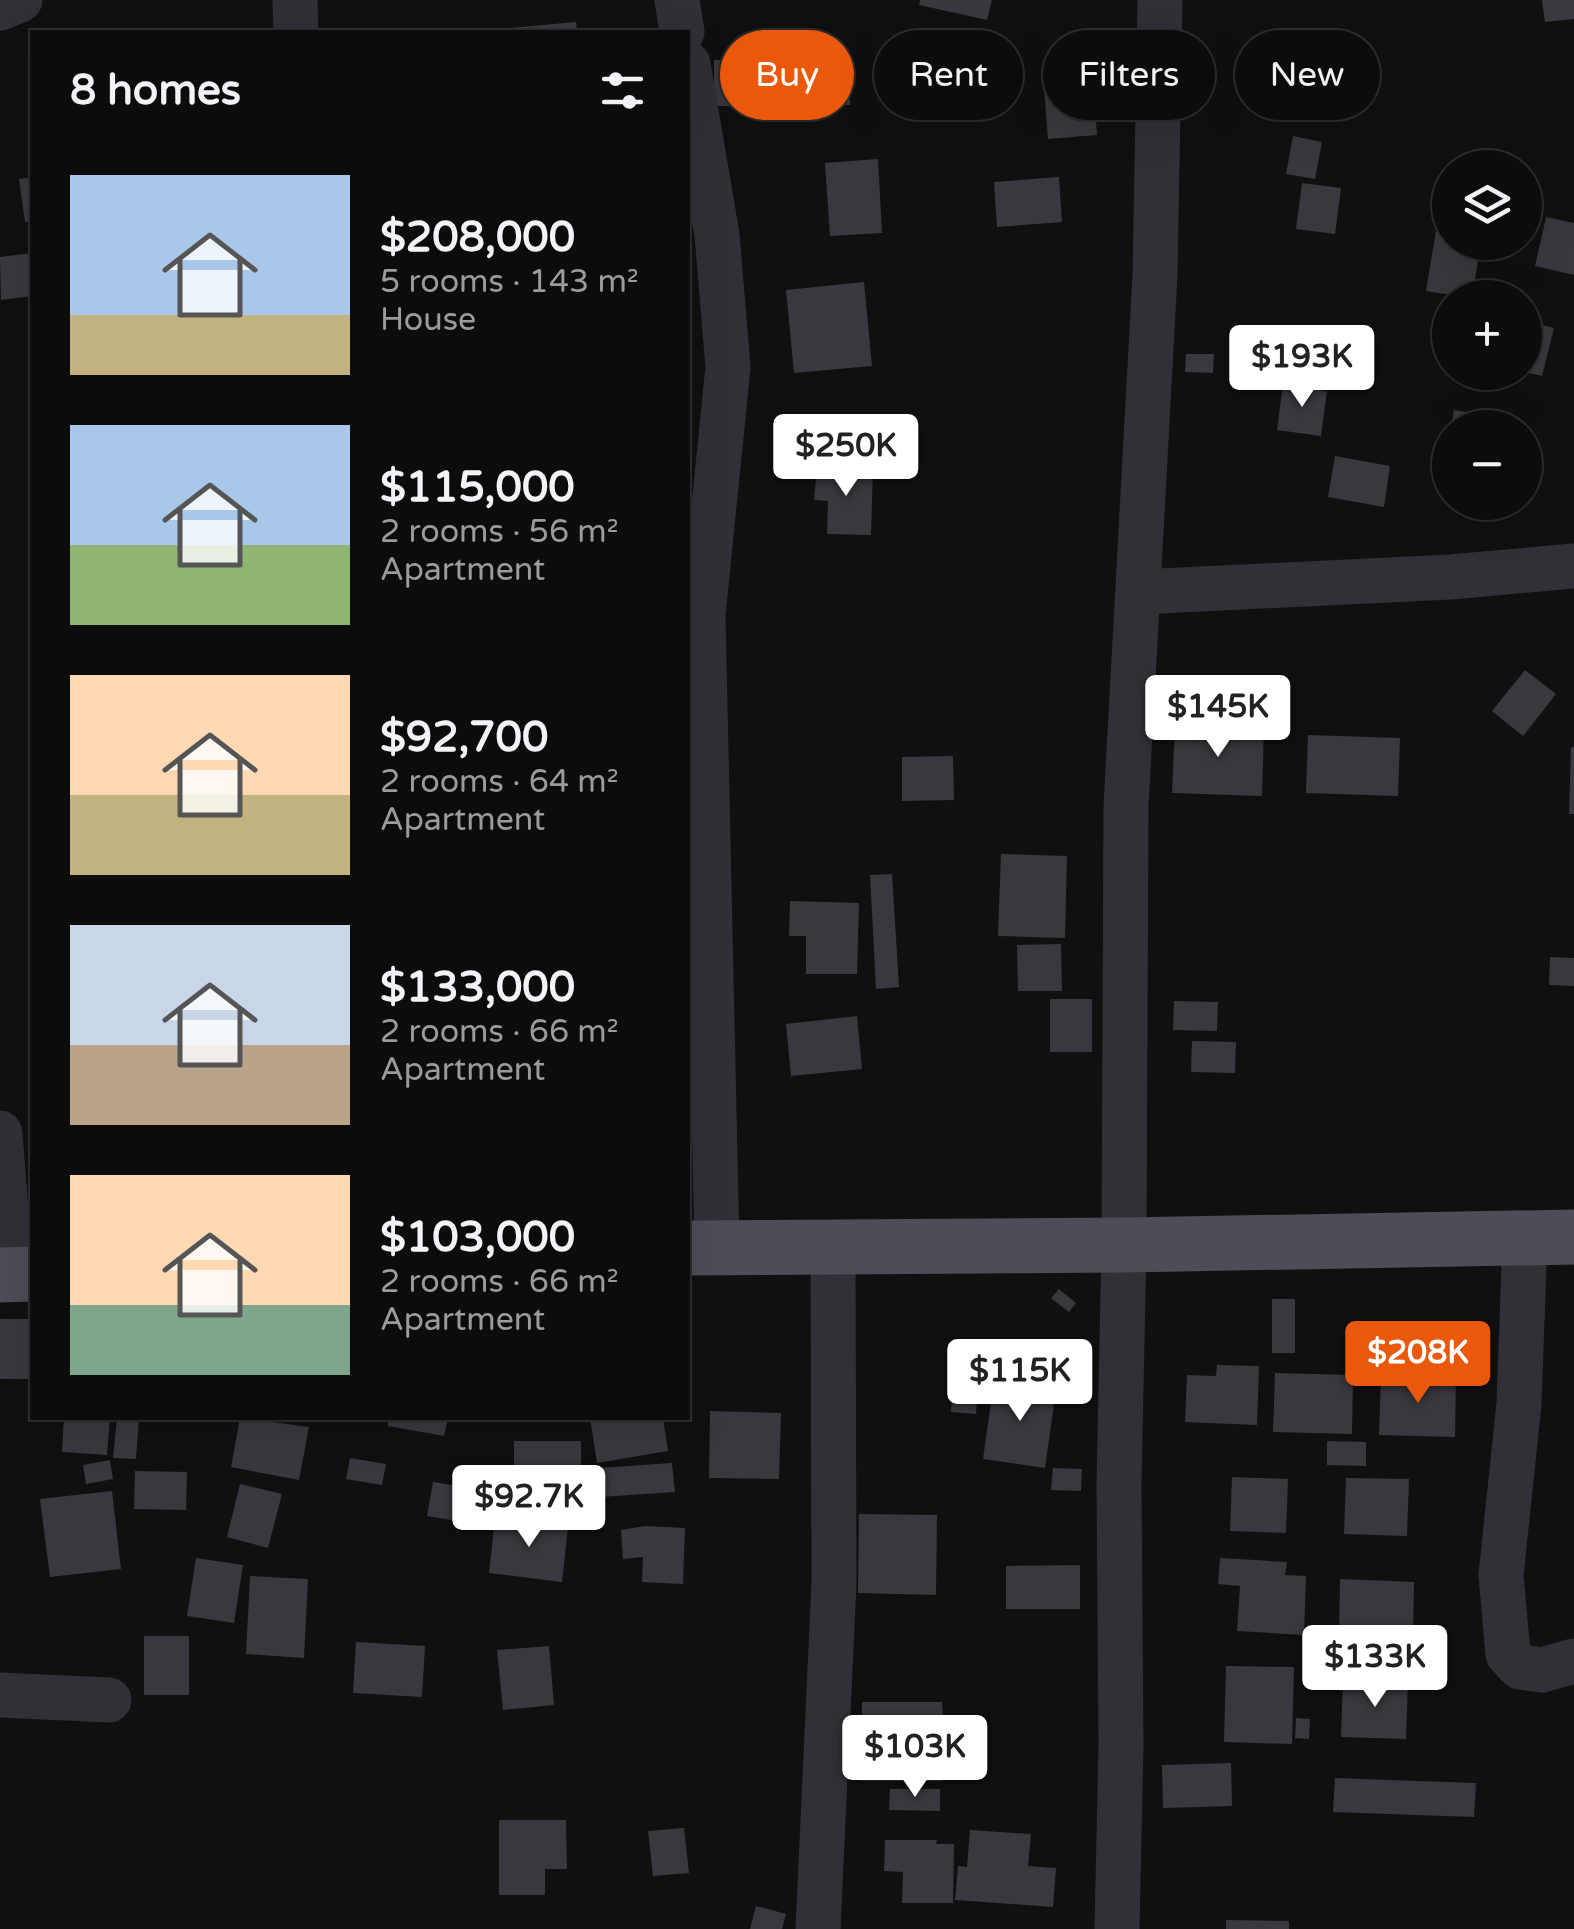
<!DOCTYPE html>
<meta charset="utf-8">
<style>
:root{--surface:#0c0c0d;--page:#1a1a1b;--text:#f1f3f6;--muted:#9a9b9d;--line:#2c2c2e;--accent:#ea580c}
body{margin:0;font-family:"Varela Round",sans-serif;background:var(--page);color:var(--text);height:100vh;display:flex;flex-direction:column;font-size:38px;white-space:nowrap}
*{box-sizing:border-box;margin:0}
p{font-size:32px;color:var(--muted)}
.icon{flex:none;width:55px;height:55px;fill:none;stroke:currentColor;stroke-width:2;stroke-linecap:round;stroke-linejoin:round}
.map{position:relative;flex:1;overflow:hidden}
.sheet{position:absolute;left:30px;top:30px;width:660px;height:1390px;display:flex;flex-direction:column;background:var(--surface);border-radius:0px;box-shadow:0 10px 40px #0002,0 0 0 2px var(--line)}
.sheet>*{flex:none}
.top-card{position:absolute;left:720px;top:30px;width:702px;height:90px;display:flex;gap:20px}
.tools{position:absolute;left:1432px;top:150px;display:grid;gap:20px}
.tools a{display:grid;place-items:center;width:110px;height:110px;border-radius:50%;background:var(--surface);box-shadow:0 10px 40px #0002,0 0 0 2px var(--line);font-size:50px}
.price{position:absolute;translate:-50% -85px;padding:0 22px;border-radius:10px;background:#fff;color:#222;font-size:32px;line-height:65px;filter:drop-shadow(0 2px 5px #0008)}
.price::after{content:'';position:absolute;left:50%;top:60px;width:30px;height:22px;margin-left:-15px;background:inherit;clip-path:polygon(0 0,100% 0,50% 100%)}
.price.active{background:var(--accent);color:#fff}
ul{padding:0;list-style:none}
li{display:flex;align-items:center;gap:30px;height:250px;padding:0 40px}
li span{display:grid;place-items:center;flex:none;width:280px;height:200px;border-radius:0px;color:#555}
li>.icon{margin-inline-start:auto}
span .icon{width:120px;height:120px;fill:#fffc;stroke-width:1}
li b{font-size:42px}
h2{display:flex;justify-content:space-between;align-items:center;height:120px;padding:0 40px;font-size:42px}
.pill{padding:0 35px;border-radius:45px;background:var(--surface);box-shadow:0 10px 40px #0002,0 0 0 2px var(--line);font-size:35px;line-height:90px}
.pill.active{background:var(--accent);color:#fff}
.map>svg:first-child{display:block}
</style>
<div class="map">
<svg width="1574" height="1929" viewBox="0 0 1574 1929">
<rect width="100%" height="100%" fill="#101011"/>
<path fill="#39383e" d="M 920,0 L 992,0 L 987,20 L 919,5 Z
M 1542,0 L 1574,0 L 1574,19 L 1545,22 Z
M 576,22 L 577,32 L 510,32 L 510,28 Z
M 714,60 L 850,60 L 850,105 L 714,106 Z
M 1093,84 L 1097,135 L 1048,139 L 1044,88 Z
M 1293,136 L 1322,142 L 1315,179 L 1286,174 Z
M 878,159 L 882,233 L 830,236 L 825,163 Z
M 32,177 L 32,221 L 25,222 L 19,179 Z
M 1059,177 L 1062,222 L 997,227 L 994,182 Z
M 1302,183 L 1341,188 L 1335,234 L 1296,229 Z
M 1546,217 L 1574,223 L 1574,275 L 1535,266 Z
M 1437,225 L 1450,227 L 1450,242 L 1481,242 L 1472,298 L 1426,291 Z
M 32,253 L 32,296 L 1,300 L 0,257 Z
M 864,282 L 872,366 L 794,373 L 786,290 Z
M 1525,321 L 1554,328 L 1542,376 L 1525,372 Z
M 1186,354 L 1214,354 L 1213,373 L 1185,372 Z
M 1253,366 L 1271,368 L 1270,381 L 1252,380 Z
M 1283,385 L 1327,391 L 1321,436 L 1277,430 Z
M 1454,410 L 1514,421 L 1512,428 L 1451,428 Z
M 1335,456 L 1390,466 L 1384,507 L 1328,497 Z
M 817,468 L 873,469 L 871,535 L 827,534 L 828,501 L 814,500 Z
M 1525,670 L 1556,694 L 1523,736 L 1492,711 Z
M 1175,725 L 1264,727 L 1262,796 L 1172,793 Z
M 1308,735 L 1400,738 L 1398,796 L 1306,793 Z
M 1571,747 L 1574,747 L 1574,814 L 1569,814 Z
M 953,756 L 954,800 L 902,801 L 902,757 Z
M 1001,854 L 1067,856 L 1065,938 L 998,936 Z
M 892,874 L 899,987 L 876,989 L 870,875 Z
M 790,901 L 859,903 L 857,974 L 806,974 L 806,936 L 789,936 Z
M 1061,944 L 1062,991 L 1018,991 L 1017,945 Z
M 1550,957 L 1574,958 L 1574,986 L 1549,985 Z
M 1050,999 L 1092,999 L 1092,1052 L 1050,1052 Z
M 1174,1001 L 1218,1002 L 1217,1031 L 1173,1030 Z
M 857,1016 L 862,1069 L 791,1076 L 786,1024 Z
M 1192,1041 L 1236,1042 L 1235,1073 L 1191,1072 Z
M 1059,1289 L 1076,1303 L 1069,1312 L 1051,1298 Z
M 1272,1299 L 1295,1299 L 1295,1353 L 1272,1353 Z
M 0,1319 L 32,1319 L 32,1379 L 0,1379 Z
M 1217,1365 L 1259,1366 L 1257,1425 L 1185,1422 L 1187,1375 L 1216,1376 Z
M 1275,1373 L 1353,1375 L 1352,1434 L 1273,1432 Z
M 1381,1375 L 1456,1377 L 1455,1437 L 1379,1435 Z
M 994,1381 L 1056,1390 L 1045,1468 L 983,1459 Z
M 952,1398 L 977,1400 L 976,1414 L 951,1412 Z
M 710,1411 L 781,1413 L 779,1479 L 709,1478 Z
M 64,1418 L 110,1418 L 107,1455 L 62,1452 Z
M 117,1418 L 139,1418 L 136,1459 L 113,1458 Z
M 240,1418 L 309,1427 L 299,1480 L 231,1467 Z
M 389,1418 L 448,1418 L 444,1436 L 388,1426 Z
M 590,1418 L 663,1418 L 668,1451 L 597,1463 Z
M 514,1441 L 581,1441 L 581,1482 L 514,1481 Z
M 1327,1441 L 1366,1442 L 1366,1466 L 1327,1465 Z
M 350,1458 L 386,1464 L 382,1485 L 346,1479 Z
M 110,1460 L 113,1479 L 86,1484 L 83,1465 Z
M 672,1463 L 675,1492 L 600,1497 L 598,1468 Z
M 1053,1468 L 1082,1469 L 1081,1491 L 1051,1490 Z
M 135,1471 L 187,1472 L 186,1510 L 134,1509 Z
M 1232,1477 L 1288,1479 L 1286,1533 L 1230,1531 Z
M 1346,1478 L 1409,1479 L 1407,1536 L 1344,1534 Z
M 433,1482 L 470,1488 L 464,1522 L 427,1516 Z
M 240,1484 L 282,1494 L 268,1548 L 227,1537 Z
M 112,1491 L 121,1569 L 50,1577 L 40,1499 Z
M 859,1514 L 937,1515 L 936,1595 L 858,1593 Z
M 495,1519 L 568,1527 L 562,1582 L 489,1573 Z
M 645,1526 L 685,1528 L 683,1584 L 642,1582 L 643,1557 L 623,1559 L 621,1530 Z
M 196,1558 L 243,1565 L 234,1623 L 187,1616 Z
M 1220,1558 L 1287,1562 L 1285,1575 L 1306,1576 L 1304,1635 L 1237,1631 L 1240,1586 L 1218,1584 Z
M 1080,1565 L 1080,1609 L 1006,1609 L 1006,1566 Z
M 250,1576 L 308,1579 L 304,1658 L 246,1654 Z
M 1340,1579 L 1414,1582 L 1413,1639 L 1339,1637 Z
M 144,1636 L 189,1636 L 189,1695 L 144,1695 Z
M 356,1642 L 425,1646 L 422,1697 L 353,1693 Z
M 549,1646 L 554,1705 L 503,1710 L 497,1650 Z
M 1226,1666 L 1294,1667 L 1292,1744 L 1224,1742 Z
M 1343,1680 L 1408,1682 L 1406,1739 L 1341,1737 Z
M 862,1702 L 942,1702 L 943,1715 L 956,1716 L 953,1741 L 943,1740 L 942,1781 L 861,1781 Z
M 1296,1718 L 1310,1719 L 1309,1739 L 1295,1738 Z
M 1231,1763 L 1232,1806 L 1163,1808 L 1162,1765 Z
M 1335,1778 L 1476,1783 L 1474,1817 L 1333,1812 Z
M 890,1789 L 940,1789 L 940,1811 L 889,1810 Z
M 499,1820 L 566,1820 L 567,1869 L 545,1869 L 545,1895 L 499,1895 Z
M 684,1828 L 689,1873 L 653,1876 L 648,1831 Z
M 970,1830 L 1031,1834 L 1028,1866 L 1056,1868 L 1053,1907 L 955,1900 L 958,1866 L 967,1867 Z
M 885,1840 L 937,1840 L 936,1844 L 954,1844 L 953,1903 L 902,1903 L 903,1872 L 884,1871 Z
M 756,1906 L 786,1914 L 782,1929 L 750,1929 Z
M 1226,1920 L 1289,1921 L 1289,1929 L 1226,1929 Z"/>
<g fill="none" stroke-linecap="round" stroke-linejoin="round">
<path stroke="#303036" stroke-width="45" d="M 295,0 L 296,32
M 677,0 L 682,32
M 0,8 L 20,0
M 688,64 L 717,235 L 728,367 L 703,615 L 717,1247
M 1139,592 L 1450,577 L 1574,566
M 0,1133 L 11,1275
M 1525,1238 L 1519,1404 L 1501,1575 L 1508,1654 L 1520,1667 L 1542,1670 L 1574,1661
M 0,1695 L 109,1700
M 818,1929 L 834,1583 L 833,1245
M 1117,1929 L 1121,1745 L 1119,1483 L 1124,1245 L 1126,806 L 1155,275 L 1160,0"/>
<path stroke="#4c4d56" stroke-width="55" d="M 688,1248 L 1124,1245 L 1574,1237
M 0,1275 L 32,1274"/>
</g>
</svg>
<div class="tools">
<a><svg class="icon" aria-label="layers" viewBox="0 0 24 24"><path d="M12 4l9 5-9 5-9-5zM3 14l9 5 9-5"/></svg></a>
<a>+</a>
<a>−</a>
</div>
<b class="price" style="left:1302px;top:410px">$193K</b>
<b class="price" style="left:846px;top:499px">$250K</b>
<b class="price" style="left:1218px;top:760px">$145K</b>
<b class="price active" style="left:1418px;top:1406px">$208K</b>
<b class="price" style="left:1020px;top:1424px">$115K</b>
<b class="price" style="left:529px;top:1550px">$92.7K</b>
<b class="price" style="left:1375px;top:1710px">$133K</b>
<b class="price" style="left:915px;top:1800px">$103K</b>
<div class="top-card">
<a class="pill active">Buy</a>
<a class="pill">Rent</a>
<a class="pill">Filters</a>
<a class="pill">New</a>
</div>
<section class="sheet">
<h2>8 homes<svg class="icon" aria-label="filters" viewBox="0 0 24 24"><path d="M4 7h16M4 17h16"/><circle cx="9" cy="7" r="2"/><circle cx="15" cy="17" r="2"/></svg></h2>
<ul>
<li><span style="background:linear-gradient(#a9c7e8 70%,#c2b280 0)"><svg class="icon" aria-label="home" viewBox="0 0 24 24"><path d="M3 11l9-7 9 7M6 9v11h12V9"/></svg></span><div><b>$208,000</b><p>5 rooms · 143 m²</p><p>House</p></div></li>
<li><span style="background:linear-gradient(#a9c7e8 60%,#8fb573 0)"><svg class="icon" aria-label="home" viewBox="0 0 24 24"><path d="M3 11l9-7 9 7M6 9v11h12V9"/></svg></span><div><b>$115,000</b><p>2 rooms · 56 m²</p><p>Apartment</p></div></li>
<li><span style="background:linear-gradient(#ffd9b3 60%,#c2b280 0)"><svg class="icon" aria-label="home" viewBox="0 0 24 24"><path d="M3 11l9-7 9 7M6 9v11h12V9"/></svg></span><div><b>$92,700</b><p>2 rooms · 64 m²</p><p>Apartment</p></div></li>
<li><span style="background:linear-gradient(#c9d6e8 60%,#b9a48a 0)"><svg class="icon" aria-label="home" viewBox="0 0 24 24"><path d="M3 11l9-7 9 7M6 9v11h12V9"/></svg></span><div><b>$133,000</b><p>2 rooms · 66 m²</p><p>Apartment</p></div></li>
<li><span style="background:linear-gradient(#ffd9b3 65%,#7fa58c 0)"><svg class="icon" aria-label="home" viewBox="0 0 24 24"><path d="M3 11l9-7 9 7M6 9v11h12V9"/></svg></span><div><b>$103,000</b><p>2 rooms · 66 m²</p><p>Apartment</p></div></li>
</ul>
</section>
</div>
